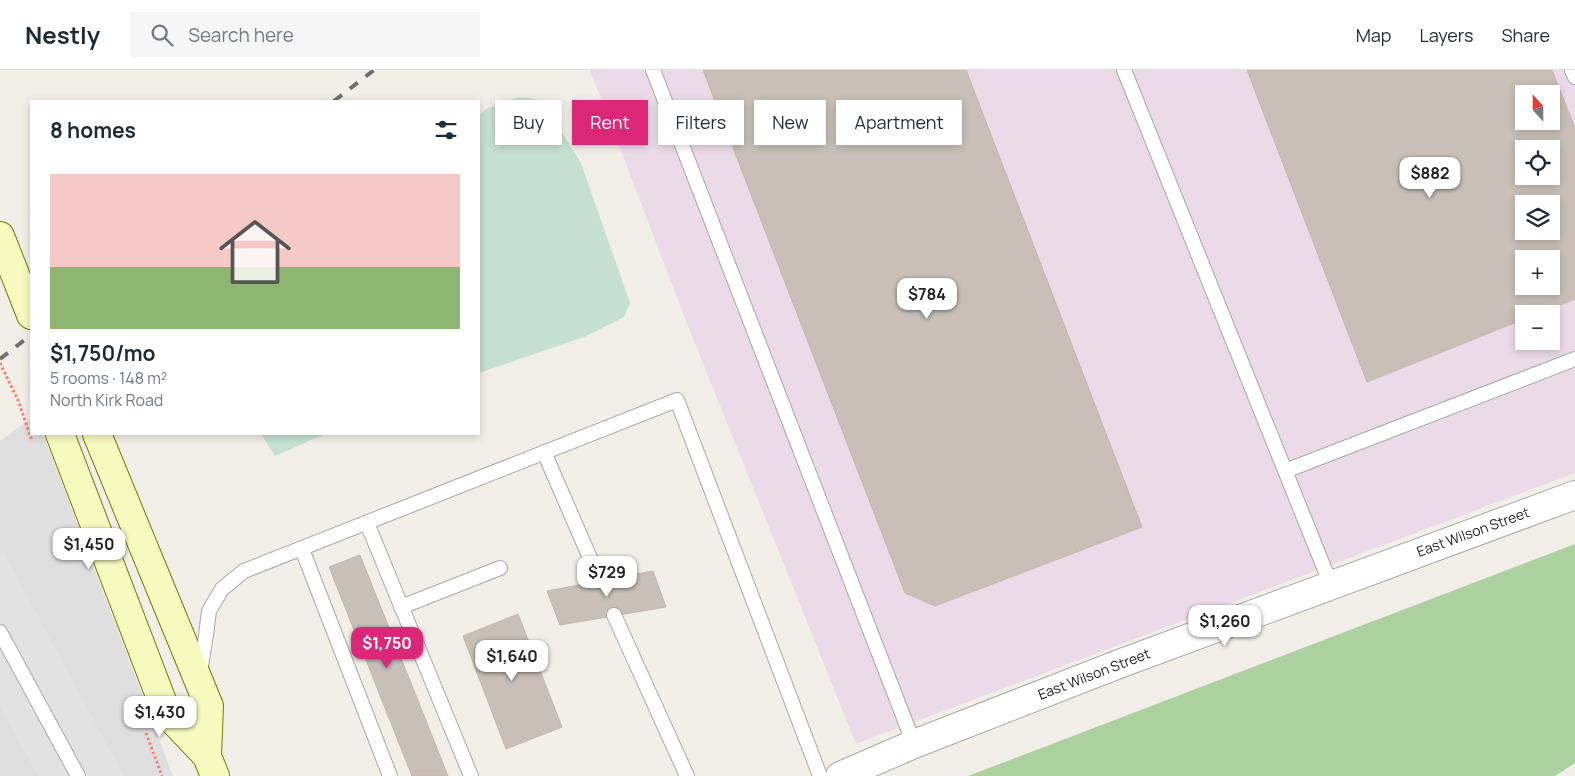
<!DOCTYPE html>
<meta charset="utf-8">
<style>
:root{--surface:#fff;--page:#f6f6f7;--text:#1f2937;--muted:#747a83;--line:#e0e1e3;--accent:#db2777}
body{margin:0;font-family:Manrope,sans-serif;background:var(--page);color:var(--text);height:100vh;display:flex;flex-direction:column;font-size:19px;white-space:nowrap}
*{box-sizing:border-box;margin:0}
p{font-size:16px;color:var(--muted)}
.icon{flex:none;width:28px;height:28px;fill:none;stroke:currentColor;stroke-width:2;stroke-linecap:round;stroke-linejoin:round}
.map{position:relative;flex:1;overflow:hidden}
.drawer{position:absolute;left:30px;top:30px;width:450px;height:335px;display:flex;flex-direction:column;background:var(--surface);border-radius:0px;box-shadow:0 2px 8px #0003}
.drawer>*{flex:none}
.banner{position:absolute;left:495px;top:30px;width:475px;height:45px;display:flex;gap:10px}
.needle{width:32px;rotate:339deg}
.buttons{position:absolute;left:1515px;top:15px;display:grid;gap:10px}
.buttons a{display:grid;place-items:center;width:45px;height:45px;border-radius:0px;background:var(--surface);box-shadow:0 2px 8px #0003;font-size:25px}
.price{position:absolute;translate:-50% -42px;padding:0 11px;border-radius:10px;background:#fff;color:#222;font-size:16px;line-height:32px;filter:drop-shadow(0 1px 2px #0008)}
.price::after{content:'';position:absolute;left:50%;top:30px;width:15px;height:11px;margin-left:-8px;background:inherit;clip-path:polygon(0 0,100% 0,50% 100%)}
.price.current{background:var(--accent);color:#fff}
ul{padding:0;list-style:none}
li{display:grid;align-content:center;gap:10px;height:265px;padding:0 20px}
li+li{border-top:1px solid var(--line)}
li span{display:grid;place-items:center;height:155px;border-radius:0px;color:#555}
li>.icon{margin-inline-start:auto}
span .icon{width:90px;height:90px;fill:#fffc;stroke-width:1}
li b{font-size:21px}
h2{display:flex;justify-content:space-between;align-items:center;height:60px;padding:0 20px;font-size:21px}
.tag{padding:0 18px;border-radius:0px;background:var(--surface);box-shadow:0 2px 8px #0003;font-size:18px;line-height:45px}
.tag.current{background:var(--accent);color:#fff}
header{display:flex;align-items:center;gap:30px;box-sizing:border-box;height:70px;padding:0 25px;background:var(--surface);border-bottom:1px solid var(--line)}
header strong{font-size:24px}
nav{display:flex;gap:28px;margin-inline-start:auto;font-size:18px}
.search{width:350px;height:45px;background:var(--page);display:flex;align-items:center;gap:12px;box-sizing:border-box;padding:0 18px;border-radius:0px;color:var(--muted);font-size:19px}
.map>svg:first-child{display:block}
</style>
<header>
<strong>Nestly</strong>
<div class="search"><svg class="icon" aria-label="search" viewBox="0 0 24 24"><circle cx="10" cy="10" r="6"/><path d="M15 15l6 6"/></svg>Search here</div>
<nav><a>Map</a><a>Layers</a><a>Share</a></nav>
</header>
<div class="map">
<svg width="1575" height="706" viewBox="0 0 1575 706">
<rect width="100%" height="100%" fill="#f2efe9"/>
<path fill="#e0dfdf" d="M 31,348 L 31,364 L 43,364 L 173,706 L 0,706 L 0,371 Z"/>
<path fill="#ebdbe8" fill-rule="evenodd" d="M 590,0 L 1575,0 L 1575,403 L 856,674 L 686,251 ZM 1524,24 L 1551,24 L 1551,51 L 1524,51 ZM 1524,79 L 1551,79 L 1551,106 L 1524,106 ZM 1524,134 L 1551,134 L 1551,161 L 1524,161 ZM 1524,189 L 1551,189 L 1551,216 L 1524,216 ZM 1524,244 L 1551,244 L 1551,271 L 1524,271 Z"/>
<path fill="#add19e" d="M 1575,474 L 1575,693 L 1555,706 L 968,706 Z"/>
<path fill="#c6e0d4" d="M 518,27 L 536,29 L 551,44 L 581,93 L 630,233 L 624,247 L 584,267 L 479,303 L 479,45 L 486,39 Z
M 261,364 L 325,364 L 275,386 Z"/>
<path fill="#e2e2e2" d="M 3,481 L 124,706 L 38,706 L 0,637 L 0,482 Z"/>
<path fill="#c7bfb8" stroke="#c4b6ab" fill-rule="evenodd" d="M 703,0 L 966,0 L 1142,457 L 935,536 L 905,523 Z
M 1247,0 L 1552,0 L 1575,58 L 1575,229 L 1538,244 L 1524,244 L 1524,249 L 1367,312 ZM 1524,24 L 1551,24 L 1551,51 L 1524,51 ZM 1524,79 L 1551,79 L 1551,106 L 1524,106 ZM 1524,134 L 1551,134 L 1551,161 L 1524,161 ZM 1524,189 L 1551,189 L 1551,216 L 1524,216 Z
M 360,485 L 448,706 L 412,706 L 329,497 Z
M 653,501 L 666,537 L 560,555 L 547,521 Z
M 518,544 L 562,657 L 506,679 L 463,566 Z"/>
<g fill="none" stroke-linecap="round" stroke-linejoin="round">
<defs>
<path id="lane" d="M 653,0 L 914,674
M 1124,0 L 1331,515
M 1572,0 L 1575,7
M 544,382 L 600,511
M 1285,401 L 1575,289
M 367,453 L 471,706
M 302,479 L 390,706
M 401,537 L 500,498
M 614,545 L 687,706
M 0,562 L 78,706
M 200,602 L 206,565 L 209,541 L 222,519 L 244,501 L 677,330 L 820,706"/>
<path id="street" d="M 840,706 L 914,674 L 1119,594 L 1575,425"/>
<path id="secondary" d="M 0,166 L 31,245
M 60,364 L 167,644 L 207,686
M 97,364 L 209,636 L 207,686 L 215,706"/>
</defs>
<use href="#lane" stroke="#a9a9a9" stroke-width="16"/>
<use href="#street" stroke="#a9a9a9" stroke-width="30"/>
<use href="#secondary" stroke="#707d05" stroke-width="30"/>
<path stroke="#fa8072" stroke-width="3" stroke-dasharray="2.5 2.5" stroke-linecap="butt" d="M 0,293 L 18,330 L 32,371
M 146,663 L 162,706"/>
<use href="#lane" stroke="#fff" stroke-width="14"/>
<use href="#street" stroke="#fff" stroke-width="28"/>
<use href="#secondary" stroke="#f7fabf" stroke-width="28"/>
<path stroke="#707070" stroke-width="4" stroke-dasharray="10 10" stroke-linecap="butt" d="M 334,31 L 374,0
M 0,289 L 31,265"/>
</g>
<g text-anchor="middle" stroke-width="5" stroke-linejoin="round" paint-order="stroke">
<g font-size="14" fill="#222" stroke="#fff">
<text transform="translate(1473 462) rotate(-20)" y="5">East Wilson Street</text>
<text transform="translate(1094 604) rotate(-21)" y="5">East Wilson Street</text>
</g>
</g>
</svg>
<div class="buttons">
<a><svg class="needle" viewBox="-14 -14 28 28"><path d="M0-13l5 13h-10z" fill="#e53935"/><path d="M0 13l5-13h-10z" fill="#747a83"/></svg></a>
<a><svg class="icon" aria-label="locate" viewBox="0 0 24 24"><circle cx="12" cy="12" r="6"/><path d="M12 2v4M12 18v4M2 12h4M18 12h4"/></svg></a>
<a><svg class="icon" aria-label="layers" viewBox="0 0 24 24"><path d="M12 4l9 5-9 5-9-5zM3 14l9 5 9-5"/></svg></a>
<a>+</a>
<a>−</a>
</div>
<b class="price" style="left:1430px;top:129px">$882</b>
<b class="price" style="left:927px;top:250px">$784</b>
<b class="price" style="left:89px;top:500px">$1,450</b>
<b class="price" style="left:607px;top:528px">$729</b>
<b class="price" style="left:1225px;top:577px">$1,260</b>
<b class="price current" style="left:387px;top:599px">$1,750</b>
<b class="price" style="left:512px;top:612px">$1,640</b>
<b class="price" style="left:160px;top:668px">$1,430</b>
<div class="banner">
<a class="tag">Buy</a>
<a class="tag current">Rent</a>
<a class="tag">Filters</a>
<a class="tag">New</a>
<a class="tag">Apartment</a>
</div>
<section class="drawer">
<h2>8 homes<svg class="icon" aria-label="filters" viewBox="0 0 24 24"><path d="M4 7h16M4 17h16"/><circle cx="9" cy="7" r="2"/><circle cx="15" cy="17" r="2"/></svg></h2>
<ul>
<li><span style="background:linear-gradient(#f6c9c9 60%,#8fb573 0)"><svg class="icon" aria-label="home" viewBox="0 0 24 24"><path d="M3 11l9-7 9 7M6 9v11h12V9"/></svg></span><div><b>$1,750/mo</b><p>5 rooms · 148 m²</p><p>North Kirk Road</p></div></li>
</ul>
</section>
</div>
